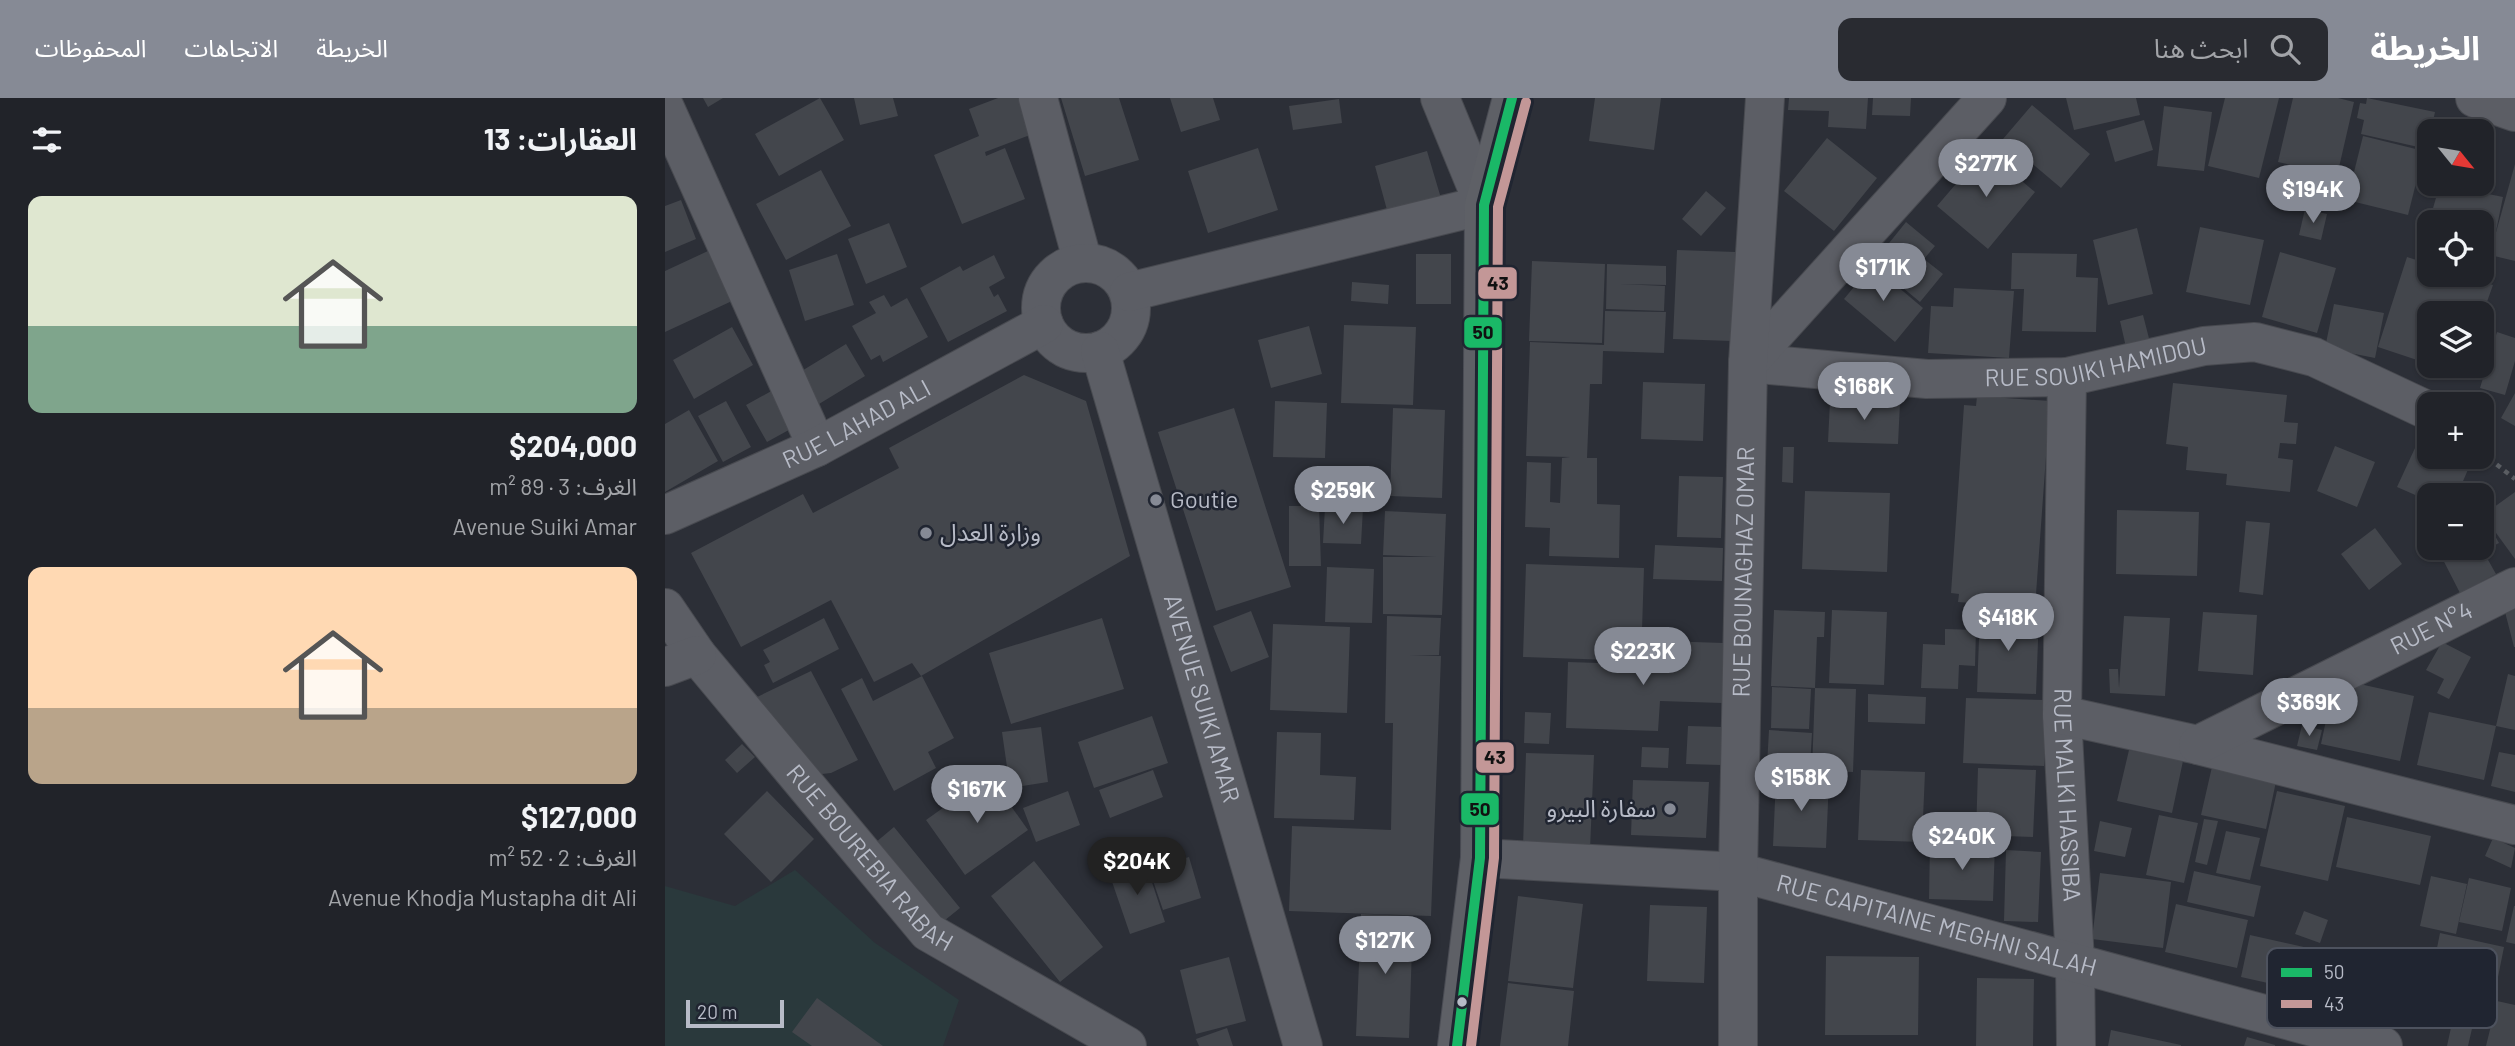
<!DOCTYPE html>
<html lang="ar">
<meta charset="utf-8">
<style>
:root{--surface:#212329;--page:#292b31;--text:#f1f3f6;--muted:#a2a4a8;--line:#3e4046;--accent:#868a95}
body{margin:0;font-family:Barlow,"Noto Sans Arabic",sans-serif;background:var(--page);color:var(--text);direction:rtl;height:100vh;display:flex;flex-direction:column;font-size:26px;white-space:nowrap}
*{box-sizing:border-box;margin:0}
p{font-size:23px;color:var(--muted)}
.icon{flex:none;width:38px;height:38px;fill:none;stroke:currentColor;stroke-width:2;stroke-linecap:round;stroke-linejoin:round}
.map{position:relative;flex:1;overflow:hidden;direction:ltr}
.details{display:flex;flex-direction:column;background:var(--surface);width:665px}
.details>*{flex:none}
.needle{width:46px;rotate:120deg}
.buttons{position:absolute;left:1752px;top:21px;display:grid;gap:14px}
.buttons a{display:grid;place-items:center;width:77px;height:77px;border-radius:14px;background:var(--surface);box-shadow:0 2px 5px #0004,0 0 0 2px var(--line);font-size:35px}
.scale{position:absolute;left:21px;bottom:18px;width:98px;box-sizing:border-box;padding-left:7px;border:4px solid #b7bbc7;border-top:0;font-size:19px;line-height:24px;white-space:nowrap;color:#b7bbc7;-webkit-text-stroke:5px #202531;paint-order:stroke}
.price{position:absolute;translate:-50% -60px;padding:0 16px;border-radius:24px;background:var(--accent);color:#fff;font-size:23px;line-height:46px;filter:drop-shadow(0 2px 4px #0008)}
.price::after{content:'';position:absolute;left:50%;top:42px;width:21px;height:16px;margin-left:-10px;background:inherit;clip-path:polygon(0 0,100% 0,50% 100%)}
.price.active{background:#222;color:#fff}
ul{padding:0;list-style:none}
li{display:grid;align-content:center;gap:14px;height:371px;padding:0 28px}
li span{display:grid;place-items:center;height:217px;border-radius:14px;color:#555}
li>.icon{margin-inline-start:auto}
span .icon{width:126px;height:126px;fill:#fffc;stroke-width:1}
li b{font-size:30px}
h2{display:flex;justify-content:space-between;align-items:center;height:84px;padding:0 28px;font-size:30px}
header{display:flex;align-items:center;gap:42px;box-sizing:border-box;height:98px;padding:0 35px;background:var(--accent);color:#fff}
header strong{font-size:33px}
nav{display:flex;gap:38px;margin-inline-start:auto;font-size:24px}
.search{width:490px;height:63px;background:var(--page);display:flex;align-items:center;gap:18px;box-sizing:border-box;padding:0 24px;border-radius:14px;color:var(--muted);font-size:26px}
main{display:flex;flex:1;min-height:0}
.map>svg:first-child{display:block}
</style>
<header>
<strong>الخريطة</strong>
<div class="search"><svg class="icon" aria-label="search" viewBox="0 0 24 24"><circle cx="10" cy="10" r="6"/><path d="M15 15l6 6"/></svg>ابحث هنا</div>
<nav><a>الخريطة</a><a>الاتجاهات</a><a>المحفوظات</a></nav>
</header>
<main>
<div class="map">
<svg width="1850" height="948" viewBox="0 0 1850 948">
<rect width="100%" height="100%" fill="#2c2f37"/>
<path fill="#2a393c" d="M 130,772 L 210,845 L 294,902 L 278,948 L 0,948 L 0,788 L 70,808 Z"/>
<path fill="#43464c" d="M 38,0 L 58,0 L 43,9 Z
M 155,0 L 179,42 L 114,78 L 90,36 Z
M 189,0 L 228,0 L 233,18 L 195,27 Z
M 333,0 L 360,0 L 373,34 L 320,54 L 321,58 L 340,50 L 360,101 L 297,126 L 269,57 L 314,38 L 304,11 Z
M 396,0 L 454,0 L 474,62 L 420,78 Z
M 505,0 L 548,0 L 555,22 L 516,34 Z
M 930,0 L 996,0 L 989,52 L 924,43 Z
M 1124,0 L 1203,0 L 1201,31 L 1163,29 L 1164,13 L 1123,12 Z
M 1208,0 L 1246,0 L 1245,18 L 1207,17 Z
M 1401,0 L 1471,0 L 1475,17 L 1409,32 Z
M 1560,0 L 1614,0 L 1594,80 L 1543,68 Z
M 1628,0 L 1673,0 L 1689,4 L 1672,78 L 1613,64 Z
M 1702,0 L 1770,14 L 1762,51 L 1696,36 L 1699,22 L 1692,20 L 1695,5 L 1701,6 Z
M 674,1 L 677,25 L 628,32 L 624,8 Z
M 1367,7 L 1425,56 L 1396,90 L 1338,41 Z
M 1499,8 L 1547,14 L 1539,73 L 1492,68 Z
M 1479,22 L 1488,52 L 1450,64 L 1441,33 Z
M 1698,38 L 1759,53 L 1743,117 L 1682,102 Z
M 1162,40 L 1212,80 L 1169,133 L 1119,93 Z
M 593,50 L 613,112 L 543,135 L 523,73 Z
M 1320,52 L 1370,94 L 1323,151 L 1272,108 Z
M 762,53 L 778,107 L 725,123 L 710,68 Z
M 1850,66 L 1850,163 L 1825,157 L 1827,150 L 1816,148 L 1816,124 L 1764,124 L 1775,86 L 1838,99 L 1830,138 Z
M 156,72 L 186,128 L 121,162 L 91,106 Z
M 1041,93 L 1061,110 L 1036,138 L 1017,121 Z
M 16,102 L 31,141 L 0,154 L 0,108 Z
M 1640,111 L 1662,116 L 1656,142 L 1634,137 Z
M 1241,124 L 1270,148 L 1259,161 L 1278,176 L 1255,204 L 1208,165 Z
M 224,125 L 242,169 L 201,186 L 183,141 Z
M 1535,129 L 1599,142 L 1585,207 L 1521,194 Z
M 1472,130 L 1488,196 L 1443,207 L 1428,142 Z
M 1012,152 L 1071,154 L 1067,243 L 1008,241 Z
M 43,153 L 67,203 L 0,234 L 0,173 Z
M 1615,154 L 1671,170 L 1652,235 L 1597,219 Z
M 1347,155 L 1412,156 L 1411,179 L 1433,180 L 1431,234 L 1357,233 L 1359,191 L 1346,191 Z
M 172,156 L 189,207 L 140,223 L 124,172 Z
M 751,156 L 786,156 L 786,206 L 751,206 Z
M 329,157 L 340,180 L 324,189 L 329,199 L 333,196 L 342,213 L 283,244 L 255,190 L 295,168 L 298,173 Z
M 1742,159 L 1764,166 L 1764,177 L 1797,177 L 1828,187 L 1818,215 L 1764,215 L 1764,266 L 1713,249 Z
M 867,163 L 940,166 L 937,245 L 864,243 Z
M 942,166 L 1001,168 L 1001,187 L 955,186 L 1000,188 L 999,213 L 941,211 Z
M 1207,167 L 1258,210 L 1230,244 L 1179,201 Z
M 687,184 L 724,187 L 723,206 L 686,203 Z
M 1289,190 L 1349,193 L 1344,260 L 1263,255 L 1266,208 L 1288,209 Z
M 219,197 L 226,209 L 242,200 L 263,239 L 218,264 L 215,257 L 206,262 L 187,228 L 211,215 L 204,204 Z
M 1669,206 L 1719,215 L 1710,260 L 1660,250 Z
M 940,213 L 1001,214 L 999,255 L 938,253 L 937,286 L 925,286 L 922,360 L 932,360 L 932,406 L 955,407 L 954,460 L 884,458 L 885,430 L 860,429 L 862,364 L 886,365 L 885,404 L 895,405 L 897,360 L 905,359 L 861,358 L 865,244 L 939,247 Z
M 1478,217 L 1487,252 L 1463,258 L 1455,223 Z
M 679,227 L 751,229 L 748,307 L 676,305 Z
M 644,228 L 657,276 L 606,290 L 593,242 Z
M 67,229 L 88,267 L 29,301 L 8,262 Z
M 1832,234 L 1850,240 L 1850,263 L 1840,297 L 1815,290 Z
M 181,246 L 200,278 L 154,306 L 135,274 Z
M 1771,268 L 1801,268 L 1798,277 Z
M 359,277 L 421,303 L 465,458 L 256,578 L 247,565 L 209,584 L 166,502 L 76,549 L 26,455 L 138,396 L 148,415 L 234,370 L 224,350 Z
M 978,284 L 1040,286 L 1038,343 L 976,341 Z
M 1508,285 L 1622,297 L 1619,324 L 1633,325 L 1631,346 L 1615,345 L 1613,360 L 1628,362 L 1625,394 L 1561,387 L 1562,376 L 1521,372 L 1523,349 L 1501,346 Z
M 110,291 L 131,328 L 102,344 L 81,307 Z
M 1850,295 L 1850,328 L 1836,320 Z
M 1312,298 L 1385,303 L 1370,510 L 1293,504 L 1294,496 L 1286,495 L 1299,307 L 1311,308 Z
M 61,303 L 86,349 L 58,364 L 33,318 Z
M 610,303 L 662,305 L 660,360 L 608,359 Z
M 1165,303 L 1235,305 L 1233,346 L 1163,344 Z
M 569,310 L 626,489 L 551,513 L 493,334 Z
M 728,310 L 780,312 L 777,400 L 725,398 Z
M 24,312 L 53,363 L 0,394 L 0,326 Z
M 1756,337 L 1764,340 L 1764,359 L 1808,360 L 1792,397 L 1764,397 L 1764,403 L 1732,389 Z
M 1670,348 L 1710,364 L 1692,409 L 1652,393 Z
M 1118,349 L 1129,349 L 1128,385 L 1117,384 Z
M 1014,378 L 1058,379 L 1056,440 L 1012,439 Z
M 1140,393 L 1225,395 L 1222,474 L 1137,471 Z
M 1850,394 L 1850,461 L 1818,417 Z
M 624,408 L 654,408 L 656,468 L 624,468 Z
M 660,409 L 698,410 L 696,446 L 658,445 Z
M 1452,412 L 1534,414 L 1532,478 L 1451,476 Z
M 720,413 L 781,416 L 777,517 L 718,516 L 718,459 L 771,459 L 718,457 Z
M 1820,420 L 1834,445 L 1818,453 L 1831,476 L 1795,495 L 1772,450 L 1816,450 L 1816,422 Z
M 1581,423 L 1605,425 L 1598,497 L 1574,494 Z
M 1710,430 L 1737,466 L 1704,492 L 1676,456 Z
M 990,447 L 1058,450 L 1057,483 L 988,481 Z
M 861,466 L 979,470 L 976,563 L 858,559 Z
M 662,469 L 709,471 L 707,525 L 660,524 Z
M 1850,507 L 1850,549 L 1849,549 L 1839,510 Z
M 1109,512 L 1160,514 L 1159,539 L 1152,539 L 1150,590 L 1106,588 Z
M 1167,512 L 1222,514 L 1219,587 L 1164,585 Z
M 586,513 L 604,559 L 566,574 L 548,528 Z
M 1315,514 L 1374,516 L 1371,596 L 1312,594 Z
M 1538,514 L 1592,517 L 1588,577 L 1533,573 Z
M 722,518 L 776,520 L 774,557 L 745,557 L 776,558 L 766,818 L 624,813 L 627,728 L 726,732 L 728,625 L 720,625 Z
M 1459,518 L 1505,520 L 1500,598 L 1445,595 L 1444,571 L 1453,571 L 1454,590 Z
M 159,520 L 174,551 L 108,585 L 99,567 L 105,564 L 98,552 Z
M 437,520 L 459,591 L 346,626 L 324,555 Z
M 608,526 L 685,529 L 682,615 L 605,612 Z
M 1280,531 L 1311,532 L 1310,568 L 1294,567 L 1293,591 L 1256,590 L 1258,546 L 1280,547 Z
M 997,543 L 1059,545 L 1057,605 L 995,603 L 993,633 L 901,630 L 903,564 L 996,567 Z
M 1777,544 L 1806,559 L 1784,601 L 1772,595 L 1779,581 L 1761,572 Z
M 146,573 L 193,662 L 166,675 L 148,677 L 92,599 Z
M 1843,576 L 1850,578 L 1850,632 L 1831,628 L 1819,682 L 1752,667 L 1764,614 L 1831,628 Z
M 257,578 L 289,640 L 263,654 L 271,670 L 229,693 L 176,591 L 197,580 L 208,603 Z
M 1690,585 L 1749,598 L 1735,663 L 1656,646 L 1664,608 L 1684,612 Z
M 1107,589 L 1146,591 L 1144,631 L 1106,630 Z
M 1150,590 L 1191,591 L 1188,674 L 1147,673 Z
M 1203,596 L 1261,599 L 1260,626 L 1203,624 Z
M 1301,600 L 1382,602 L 1379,668 L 1298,665 Z
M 860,614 L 886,615 L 884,646 L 859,645 Z
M 487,618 L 503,665 L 429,690 L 413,644 Z
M 1637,627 L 1657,632 L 1652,652 L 1632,648 Z
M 1023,628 L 1058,629 L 1056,667 L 1021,666 Z
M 376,629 L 383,684 L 345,690 L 337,634 Z
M 1104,632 L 1147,635 L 1145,668 L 1102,668 Z
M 612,634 L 656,635 L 655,677 L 691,679 L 689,722 L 609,720 Z
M 77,646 L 90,659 L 72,675 L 60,662 Z
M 977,649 L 1004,650 L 1003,670 L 976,669 Z
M 1464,652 L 1518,663 L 1507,715 L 1452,703 Z
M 1834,654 L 1850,657 L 1850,694 L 1826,688 Z
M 861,655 L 929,657 L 925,751 L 858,749 Z
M 1549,660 L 1613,674 L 1601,731 L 1536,717 Z
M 1313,670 L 1371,672 L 1368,739 L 1311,737 Z
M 488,672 L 498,699 L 445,720 L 434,692 Z
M 1196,672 L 1260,674 L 1257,744 L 1193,742 Z
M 324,677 L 363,732 L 300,777 L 261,722 Z
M 1111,680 L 1164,682 L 1161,750 L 1108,748 Z
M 968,682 L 1044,684 L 1041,740 L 966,737 Z
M 102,693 L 149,741 L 106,784 L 59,736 Z
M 403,693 L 415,727 L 371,744 L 358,710 Z
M 1612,693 L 1680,708 L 1663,783 L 1595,768 Z
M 1494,717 L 1533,725 L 1519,785 L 1481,777 Z
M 1682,719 L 1766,738 L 1755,787 L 1671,769 Z
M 1539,721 L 1553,723 L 1542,767 L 1530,764 Z
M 1435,723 L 1467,730 L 1460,759 L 1429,753 Z
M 229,729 L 295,810 L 269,831 L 204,750 Z
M 1561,733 L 1595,740 L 1585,782 L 1551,775 Z
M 1828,740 L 1850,750 L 1846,770 L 1820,758 Z
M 1265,745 L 1330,747 L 1328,803 L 1264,801 Z
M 1341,752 L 1376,754 L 1373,824 L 1339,823 Z
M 524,759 L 536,800 L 498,812 L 484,771 Z
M 369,763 L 438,849 L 395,884 L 326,798 Z
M 480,763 L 500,824 L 465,836 L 444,775 Z
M 1529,773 L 1596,788 L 1589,819 L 1522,804 Z
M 1435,775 L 1506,784 L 1498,850 L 1427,841 Z
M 1766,778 L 1802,786 L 1791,836 L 1755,828 Z
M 1804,780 L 1846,790 L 1837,833 L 1794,824 Z
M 853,798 L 918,806 L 908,890 L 843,883 Z
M 1511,806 L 1583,822 L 1572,870 L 1500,854 Z
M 985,807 L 1042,809 L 1039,885 L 982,883 Z
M 1849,808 L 1850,808 L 1850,846 L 1841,844 Z
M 1639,813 L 1663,822 L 1655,845 L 1630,836 Z
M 696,816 L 748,818 L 744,940 L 691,938 Z
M 1775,835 L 1839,849 L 1833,879 L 1769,865 Z
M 1585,837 L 1652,852 L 1643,894 L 1576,879 Z
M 1161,858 L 1254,859 L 1253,937 L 1160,937 Z
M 564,859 L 581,923 L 531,936 L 515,872 Z
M 1728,867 L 1757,874 L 1758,869 L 1795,877 L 1783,931 L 1718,916 Z
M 1797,879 L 1818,883 L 1803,948 L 1782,948 Z
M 1312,880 L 1369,881 L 1368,948 L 1311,948 Z
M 843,885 L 909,893 L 903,948 L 835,948 Z
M 152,900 L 218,948 L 147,948 L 127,934 Z
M 1832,903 L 1850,907 L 1850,948 L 1821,948 Z
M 562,930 L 568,948 L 534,948 L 531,941 Z
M 1446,932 L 1516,947 L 1516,948 L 1443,948 Z
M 1582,939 L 1610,947 L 1610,948 L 1579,948 Z"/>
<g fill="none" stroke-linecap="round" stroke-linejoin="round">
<defs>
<g id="minor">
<path d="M 373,0 L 418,165"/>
<path d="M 1810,0 L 1850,14"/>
<path d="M 0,10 L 152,349"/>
<circle cx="421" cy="210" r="45"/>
<path d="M 464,194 L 819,107 L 775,0"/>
<path id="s1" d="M 435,253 L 638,948"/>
<path id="s2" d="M 1083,265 L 1262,281 L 1402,279 L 1539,248 L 1590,244 L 1649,259 L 1764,313"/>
<path d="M 1083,265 L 1322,0"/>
<path id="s3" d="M 1402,279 L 1397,617 L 1410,864 L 1411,948"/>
<path id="s4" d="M 0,417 L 152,349 L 379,226"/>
<path id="s5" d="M 0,510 L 32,557 L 263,834 L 462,948"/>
<path d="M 0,569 L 32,557"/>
<path d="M 1397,617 L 1533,647 L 1850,727"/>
<path id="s6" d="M 1533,647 L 1850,489"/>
<path id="s7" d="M 815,760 L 1073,774 L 1718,948"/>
<path id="s8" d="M 1073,948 L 1073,774 L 1083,265 L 1100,0"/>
</g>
<path id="major" d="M 792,948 L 815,760 L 819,107 L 847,0"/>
</defs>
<use href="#minor" stroke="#484a50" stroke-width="40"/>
<use href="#major" stroke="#4a4c54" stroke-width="40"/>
<path stroke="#5a5d62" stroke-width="4.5" stroke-dasharray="5 5" stroke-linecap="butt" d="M 1816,354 L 1850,381"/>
<use href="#minor" stroke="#5c5e65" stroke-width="38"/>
<use href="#major" stroke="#5e6066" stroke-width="38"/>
<defs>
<path id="bus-1" d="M 792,948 L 815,760 L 819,107 L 847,0"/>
<path id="bus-2" d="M 806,948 L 829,760 L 833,109 L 861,4"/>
</defs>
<use href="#bus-1" stroke="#202531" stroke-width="16"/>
<use href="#bus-2" stroke="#202531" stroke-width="16"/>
<use href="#bus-1" stroke="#1ab867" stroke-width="10"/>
<use href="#bus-2" stroke="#c39797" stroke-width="10"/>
</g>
<g fill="#868a95" stroke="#202531" stroke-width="2.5">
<circle cx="491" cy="402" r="7"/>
<circle cx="261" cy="435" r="7"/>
<circle cx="1005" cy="711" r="7"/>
</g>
<circle fill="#b7bbc7" stroke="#202531" stroke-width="2.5" cx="797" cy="904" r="6"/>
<g text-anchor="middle" stroke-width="5" stroke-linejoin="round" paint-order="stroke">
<g font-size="24" fill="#b7bbc7" stroke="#202531">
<text dy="8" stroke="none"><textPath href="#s2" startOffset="350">RUE SOUIKI HAMIDOU</textPath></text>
<text dy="8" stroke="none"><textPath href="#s4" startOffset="212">RUE LAHAD ALI</textPath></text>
<text dy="8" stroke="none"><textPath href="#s8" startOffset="474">RUE BOUNAGHAZ OMAR</textPath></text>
<text dy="8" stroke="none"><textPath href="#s6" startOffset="261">RUE N°4</textPath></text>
<text dy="8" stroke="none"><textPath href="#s1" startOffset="362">AVENUE SUIKI AMAR</textPath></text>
<text dy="8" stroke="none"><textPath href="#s3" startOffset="418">RUE MALKI HASSIBA</textPath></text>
<text dy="8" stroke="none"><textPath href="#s5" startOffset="324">RUE BOUREBIA RABAH</textPath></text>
<text dy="8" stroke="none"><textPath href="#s7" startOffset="464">RUE CAPITAINE MEGHNI SALAH</textPath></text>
</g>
<g font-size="24" fill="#b7bbc7" stroke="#202531" text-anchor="start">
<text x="505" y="410">Goutie</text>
<text x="275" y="443">وزارة العدل</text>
<text x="991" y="719" text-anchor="end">سفارة البيرو</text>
</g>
</g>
<rect x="1602" y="850" width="230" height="80" rx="10" fill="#202531" stroke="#4d525e" stroke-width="2"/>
<rect x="1616" y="870" width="31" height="9" fill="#1ab867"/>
<rect x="1616" y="902" width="31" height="8" fill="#c39797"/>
<g font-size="19" fill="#b7bbc7">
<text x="1659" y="881">50</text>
<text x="1659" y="913">43</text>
</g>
<g stroke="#202531" stroke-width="2.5">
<rect x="812" y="168" width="41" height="34" rx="7" fill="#c39797"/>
<rect x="798" y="218" width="40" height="33" rx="7" fill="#1ab867"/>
<rect x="810" y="643" width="40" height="33" rx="7" fill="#c39797"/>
<rect x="795" y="694" width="40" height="34" rx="7" fill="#1ab867"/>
</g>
<g font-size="19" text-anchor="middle" font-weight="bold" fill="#111">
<text x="833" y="192">43</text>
<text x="818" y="241">50</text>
<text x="830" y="666">43</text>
<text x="815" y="718">50</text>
</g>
</svg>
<div class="buttons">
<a><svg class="needle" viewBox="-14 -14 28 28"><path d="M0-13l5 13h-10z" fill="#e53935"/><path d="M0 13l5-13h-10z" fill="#a2a4a8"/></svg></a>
<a><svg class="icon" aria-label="locate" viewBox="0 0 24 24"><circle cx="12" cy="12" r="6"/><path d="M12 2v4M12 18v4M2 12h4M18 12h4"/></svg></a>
<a><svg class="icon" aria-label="layers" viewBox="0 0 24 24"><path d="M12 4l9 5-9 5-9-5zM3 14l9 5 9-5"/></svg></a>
<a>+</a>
<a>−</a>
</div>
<div class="scale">20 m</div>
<b class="price" style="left:1321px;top:101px">$277K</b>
<b class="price" style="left:1648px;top:127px">$194K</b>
<b class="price" style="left:1218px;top:205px">$171K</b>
<b class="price" style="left:1199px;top:324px">$168K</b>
<b class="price" style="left:678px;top:428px">$259K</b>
<b class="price" style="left:1343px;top:555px">$418K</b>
<b class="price" style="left:978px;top:589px">$223K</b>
<b class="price" style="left:1644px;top:640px">$369K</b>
<b class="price" style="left:1136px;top:715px">$158K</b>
<b class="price" style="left:312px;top:727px">$167K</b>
<b class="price" style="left:1297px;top:774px">$240K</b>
<b class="price active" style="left:472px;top:799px">$204K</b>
<b class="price" style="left:720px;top:878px">$127K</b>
</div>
<section class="details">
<h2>العقارات: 13<svg class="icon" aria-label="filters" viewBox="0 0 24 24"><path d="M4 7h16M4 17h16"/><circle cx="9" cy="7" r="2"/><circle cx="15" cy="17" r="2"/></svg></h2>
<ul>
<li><span style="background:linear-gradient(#dfe7d0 60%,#7fa58c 0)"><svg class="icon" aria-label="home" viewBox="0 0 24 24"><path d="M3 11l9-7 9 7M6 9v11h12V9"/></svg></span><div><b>$204,000</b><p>الغرف: 3 · 89 m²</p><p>Avenue Suiki Amar</p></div></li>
<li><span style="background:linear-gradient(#ffd9b3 65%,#b9a48a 0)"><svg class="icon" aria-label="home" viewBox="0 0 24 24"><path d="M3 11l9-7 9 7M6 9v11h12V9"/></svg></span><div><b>$127,000</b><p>الغرف: 2 · 52 m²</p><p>Avenue Khodja Mustapha dit Ali</p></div></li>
</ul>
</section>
</main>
